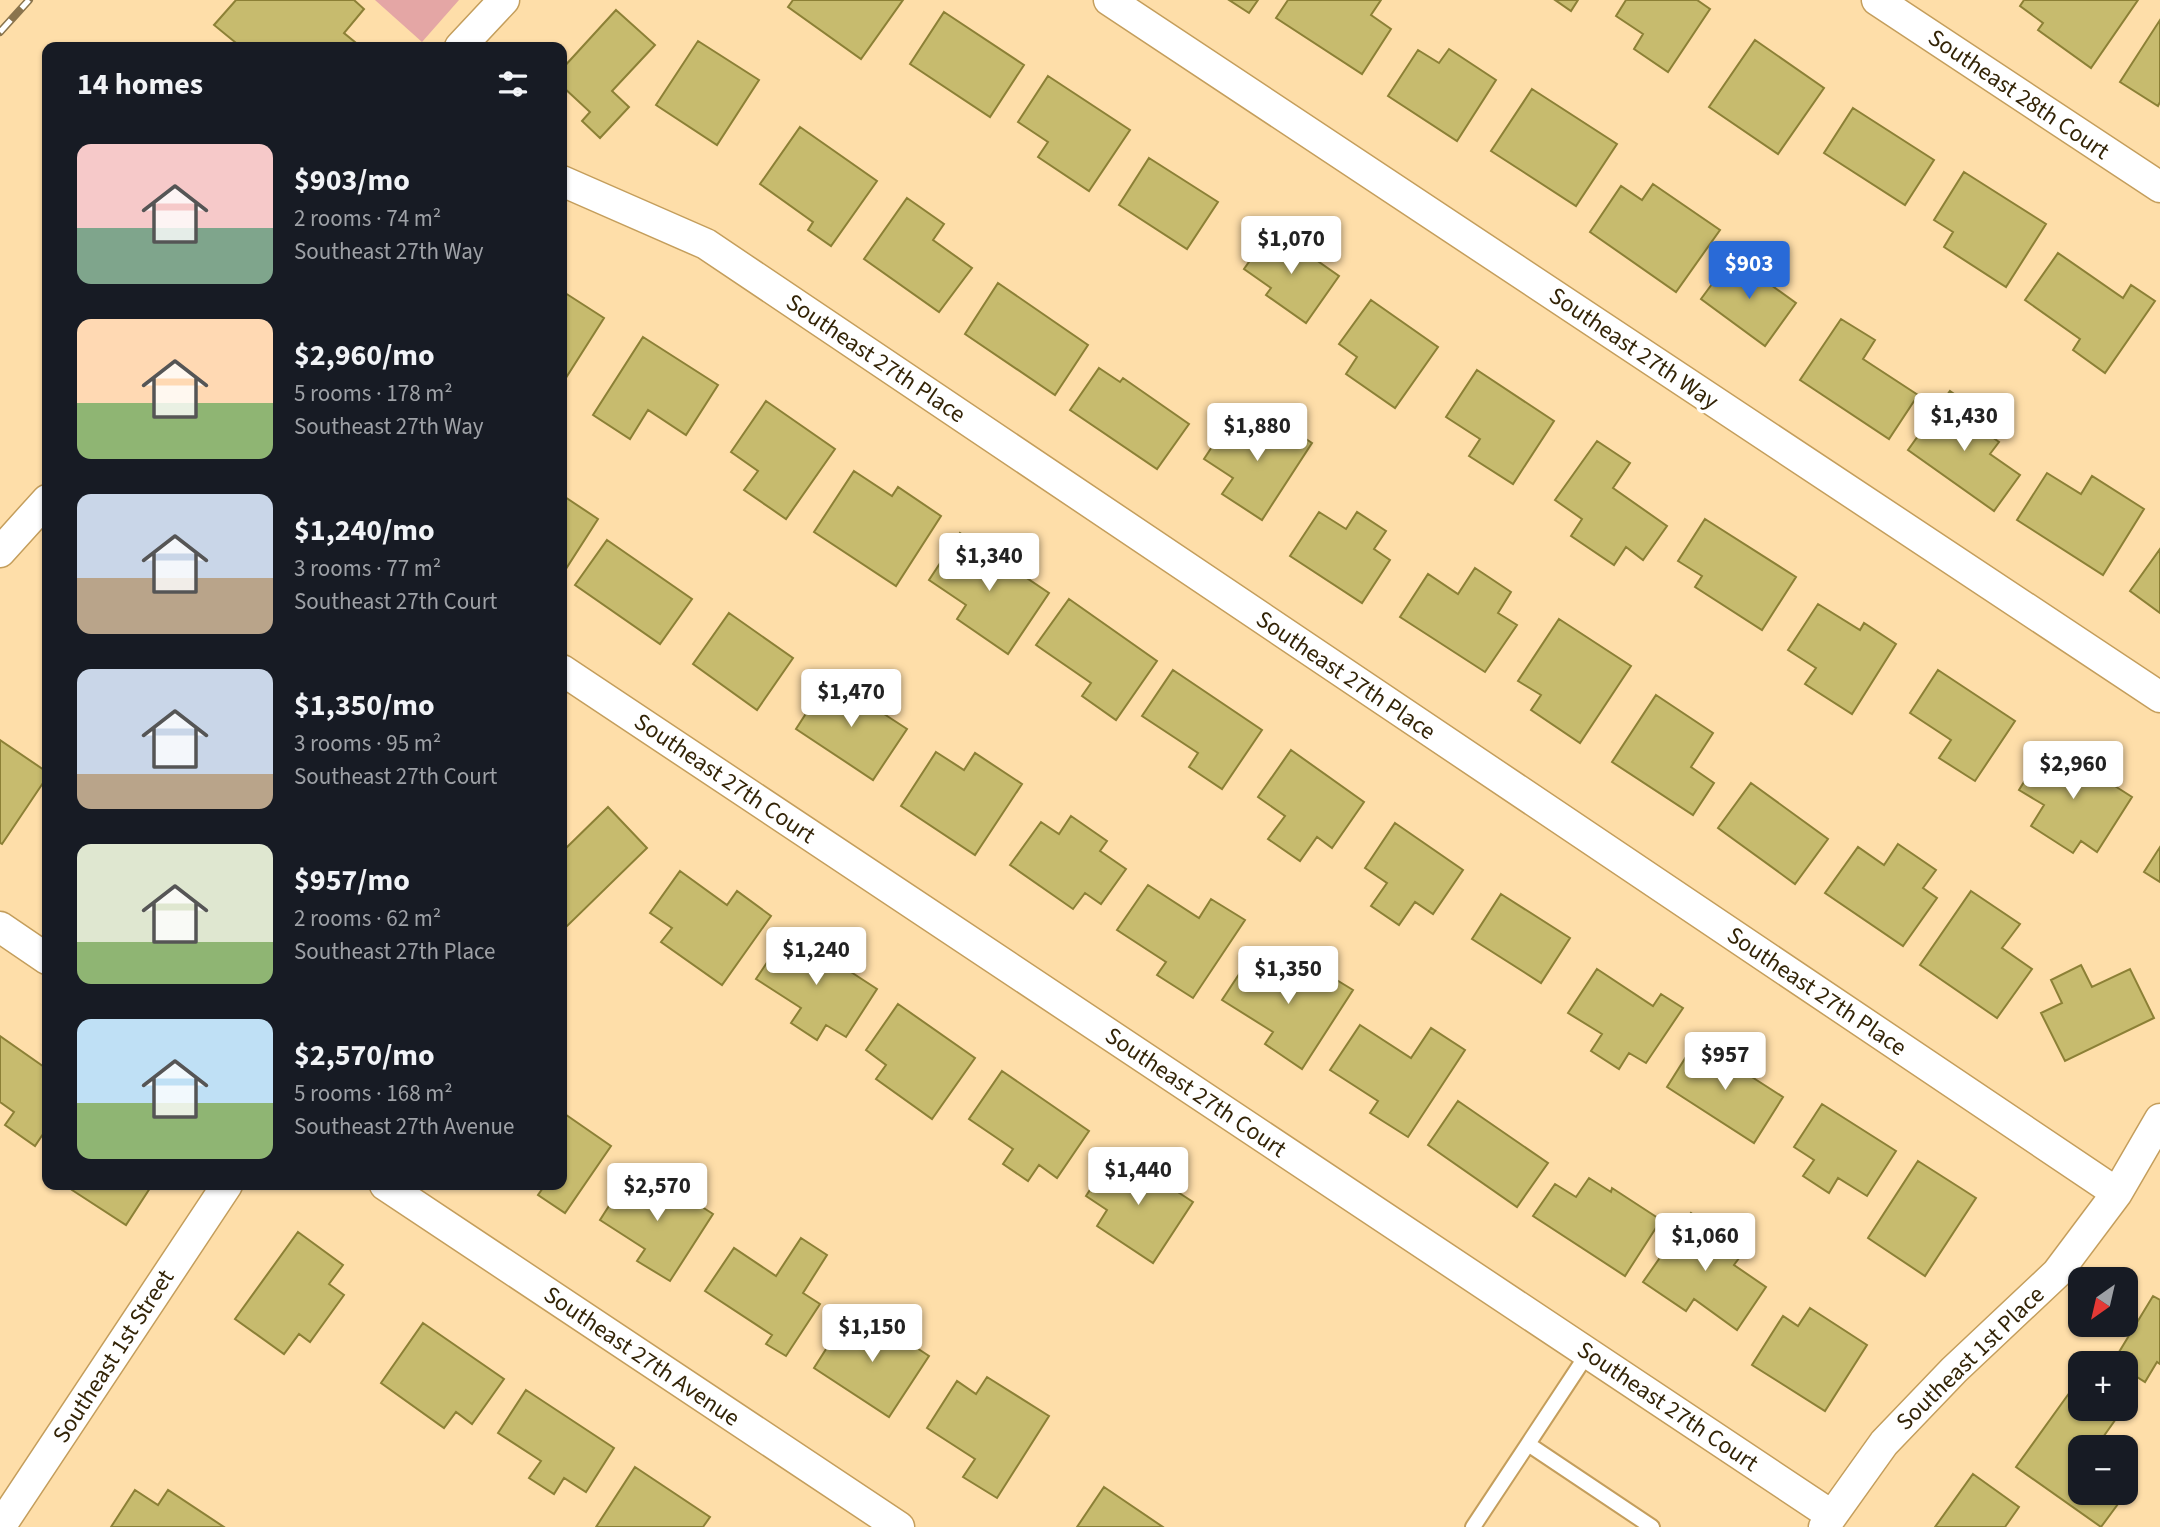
<!DOCTYPE html>
<meta charset="utf-8">
<style>
:root{--surface:#171b24;--page:#20242c;--text:#f1f3f6;--muted:#9ea1a6;--accent:#296ad7}
body{margin:0;font-family:"Source Sans 3",sans-serif;background:var(--page);color:var(--text);height:100vh;display:flex;flex-direction:column;font-size:26px;white-space:nowrap}
*{box-sizing:border-box;margin:0}
p{font-size:23px;color:var(--muted)}
.icon{flex:none;width:38px;height:38px;fill:none;stroke:currentColor;stroke-width:2;stroke-linecap:round;stroke-linejoin:round}
.map{position:relative;flex:1;overflow:hidden}
.drawer{position:absolute;left:42px;top:42px;width:525px;height:1148px;display:flex;flex-direction:column;background:var(--surface);border-radius:14px;box-shadow:0 2px 5px #0004}
.drawer>*{flex:none}
.needle{width:46px;rotate:214deg}
.fabs{position:absolute;left:2068px;top:1267px;display:grid;gap:14px}
.fabs a{display:grid;place-items:center;width:70px;height:70px;border-radius:14px;background:var(--surface);box-shadow:0 2px 5px #0004;font-size:35px}
.price{position:absolute;translate:-50% -60px;padding:0 16px;border-radius:7px;background:#fff;color:#222;font-size:23px;line-height:46px;filter:drop-shadow(0 2px 4px #0008)}
.price::after{content:'';position:absolute;left:50%;top:42px;width:21px;height:16px;margin-left:-10px;background:inherit;clip-path:polygon(0 0,100% 0,50% 100%)}
.price.on{background:var(--accent);color:#fff}
ul{padding:0;list-style:none}
li{display:flex;align-items:center;gap:21px;height:175px;padding:0 35px}
li span{display:grid;place-items:center;flex:none;width:196px;height:140px;border-radius:14px;color:#555}
li>.icon{margin-inline-start:auto}
span .icon{width:84px;height:84px;fill:#fffc;stroke-width:1}
li b{font-size:30px}
h2{display:flex;justify-content:space-between;align-items:center;height:84px;padding:0 35px;font-size:30px}
.map>svg:first-child{display:block}
</style>
<div class="map">
<svg width="2160" height="1527" viewBox="0 0 2160 1527">
<rect width="100%" height="100%" fill="#fedea9"/>
<path fill="#e4a6a5" d="M 375,0 L 459,0 L 422,42 Z"/>
<path fill="#c7bb6e" stroke="#8c8036" stroke-width="2" d="M 236,0 L 354,0 L 364,9 L 344,33 L 361,47 L 241,47 L 214,25 Z
M 793,0 L 903,0 L 861,59 L 788,7 Z
M 1229,0 L 1258,0 L 1249,13 Z
M 1288,0 L 1381,0 L 1371,15 L 1391,29 L 1362,74 L 1276,18 Z
M 1555,0 L 1578,0 L 1571,11 Z
M 1626,0 L 1697,0 L 1710,9 L 1668,72 L 1634,49 L 1643,34 L 1616,16 Z
M 2024,0 L 2138,0 L 2091,68 L 2038,30 L 2043,23 L 2020,6 Z
M 616,10 L 655,45 L 612,91 L 629,107 L 600,138 L 582,121 L 590,112 L 562,86 L 562,69 Z
M 944,12 L 1024,65 L 990,117 L 910,64 Z
M 2160,20 L 2160,102 L 2158,106 L 2120,82 Z
M 1755,40 L 1824,88 L 1778,154 L 1709,107 Z
M 698,41 L 759,80 L 717,145 L 656,105 Z
M 1449,49 L 1496,80 L 1457,141 L 1388,96 L 1418,50 L 1439,63 Z
M 1048,76 L 1130,130 L 1089,191 L 1038,157 L 1048,142 L 1018,122 Z
M 1532,89 L 1617,144 L 1576,206 L 1491,151 Z
M 1853,108 L 1934,160 L 1905,205 L 1824,153 Z
M 800,127 L 877,181 L 831,246 L 808,230 L 813,222 L 760,184 Z
M 1149,158 L 1218,202 L 1187,249 L 1119,205 Z
M 1964,172 L 2046,224 L 2006,287 L 1944,247 L 1953,232 L 1934,220 Z
M 1653,184 L 1720,230 L 1676,292 L 1590,232 L 1621,186 L 1642,200 Z
M 907,198 L 944,224 L 933,240 L 972,268 L 939,312 L 864,259 Z
M 1272,229 L 1339,276 L 1306,323 L 1266,295 L 1271,288 L 1244,269 Z
M 2058,253 L 2123,298 L 2131,285 L 2155,301 L 2105,373 L 2073,350 L 2080,339 L 2025,300 Z
M 1732,257 L 1796,303 L 1765,346 L 1701,299 Z
M 998,283 L 1088,345 L 1055,395 L 965,334 Z
M 562,291 L 604,318 L 562,384 Z
M 1371,300 L 1438,347 L 1395,408 L 1346,374 L 1357,357 L 1339,344 Z
M 1841,319 L 1875,340 L 1863,359 L 1918,395 L 1889,439 L 1800,380 Z
M 643,337 L 718,385 L 686,435 L 648,410 L 630,439 L 593,415 Z
M 1099,368 L 1120,382 L 1123,378 L 1189,424 L 1157,469 L 1070,410 Z
M 1477,370 L 1554,421 L 1513,484 L 1469,456 L 1480,439 L 1446,417 Z
M 1950,391 L 1978,411 L 1970,421 L 1999,442 L 1990,454 L 2020,475 L 1994,511 L 1908,450 Z
M 766,401 L 835,449 L 786,519 L 744,490 L 758,471 L 731,452 Z
M 1233,415 L 1266,438 L 1277,420 L 1312,443 L 1262,520 L 1222,494 L 1233,478 L 1204,459 Z
M 1597,441 L 1630,463 L 1613,488 L 1667,526 L 1643,560 L 1626,547 L 1614,565 L 1571,536 L 1582,519 L 1555,500 Z
M 854,471 L 892,496 L 898,487 L 941,516 L 896,586 L 814,532 Z
M 2047,473 L 2081,494 L 2092,476 L 2144,509 L 2103,575 L 2017,520 Z
M 562,495 L 598,519 L 562,575 Z
M 1319,512 L 1346,529 L 1357,512 L 1386,531 L 1374,549 L 1390,560 L 1362,603 L 1290,556 Z
M 1705,519 L 1796,577 L 1762,630 L 1695,587 L 1702,576 L 1678,561 Z
M 960,533 L 1049,593 L 1008,654 L 957,619 L 966,605 L 929,580 Z
M 607,540 L 692,599 L 660,644 L 575,585 Z
M 2160,549 L 2160,613 L 2130,591 Z
M 1475,568 L 1511,592 L 1498,613 L 1517,625 L 1485,672 L 1400,617 L 1428,574 L 1458,594 Z
M 1069,599 L 1157,661 L 1116,720 L 1082,696 L 1091,683 L 1036,645 Z
M 1818,604 L 1860,630 L 1864,623 L 1896,644 L 1852,714 L 1805,684 L 1816,668 L 1788,650 Z
M 729,613 L 793,658 L 757,710 L 693,664 Z
M 1559,619 L 1631,666 L 1580,743 L 1531,710 L 1541,695 L 1518,681 Z
M 1173,670 L 1262,730 L 1222,789 L 1189,767 L 1198,753 L 1142,716 Z
M 1938,670 L 2015,721 L 1975,781 L 1939,758 L 1951,740 L 1910,713 Z
M 829,678 L 907,729 L 873,780 L 796,729 Z
M 1656,695 L 1713,733 L 1691,767 L 1714,783 L 1693,815 L 1612,762 Z
M 0,740 L 47,772 L 47,777 L 2,844 L 0,843 Z
M 2048,743 L 2132,797 L 2097,852 L 2081,841 L 2073,853 L 2031,826 L 2044,805 L 2019,790 Z
M 1291,750 L 1364,802 L 1332,848 L 1317,837 L 1300,861 L 1268,839 L 1285,816 L 1258,797 Z
M 936,752 L 964,770 L 975,753 L 1022,784 L 975,855 L 901,806 Z
M 1751,783 L 1828,839 L 1795,884 L 1718,828 Z
M 608,807 L 647,848 L 562,931 L 562,852 Z
M 1071,816 L 1107,841 L 1100,851 L 1126,869 L 1101,904 L 1085,893 L 1073,909 L 1010,865 L 1041,822 L 1059,834 Z
M 1395,823 L 1463,870 L 1433,914 L 1415,902 L 1399,925 L 1371,906 L 1387,883 L 1365,868 Z
M 1898,844 L 1936,870 L 1923,888 L 1937,898 L 1903,946 L 1825,893 L 1858,847 L 1884,865 Z
M 2160,847 L 2160,882 L 2144,872 Z
M 680,871 L 727,905 L 737,891 L 771,916 L 722,985 L 661,942 L 672,928 L 650,913 Z
M 1148,885 L 1199,918 L 1211,899 L 1245,920 L 1193,998 L 1157,975 L 1166,962 L 1117,930 Z
M 1971,891 L 2020,924 L 2002,948 L 2032,969 L 1997,1018 L 1920,965 Z
M 1501,894 L 1570,938 L 1541,983 L 1472,939 Z
M 788,931 L 877,989 L 846,1037 L 826,1025 L 817,1040 L 791,1023 L 801,1008 L 756,979 Z
M 1253,953 L 1305,986 L 1317,968 L 1353,990 L 1302,1069 L 1265,1044 L 1273,1032 L 1222,1000 Z
M 2081,965 L 2092,987 L 2130,969 L 2154,1018 L 2065,1061 L 2041,1013 L 2062,1003 L 2051,980 Z
M 1597,969 L 1653,1006 L 1661,994 L 1683,1008 L 1646,1063 L 1629,1053 L 1619,1069 L 1591,1051 L 1602,1034 L 1568,1013 Z
M 898,1004 L 975,1058 L 932,1119 L 876,1079 L 886,1065 L 866,1050 Z
M 1360,1025 L 1411,1058 L 1431,1028 L 1465,1050 L 1408,1137 L 1370,1113 L 1378,1101 L 1330,1070 Z
M 0,1036 L 47,1069 L 47,1128 L 35,1146 L 5,1125 L 14,1112 L 0,1102 Z
M 1696,1041 L 1783,1097 L 1754,1143 L 1667,1087 Z
M 1002,1071 L 1089,1131 L 1057,1178 L 1039,1165 L 1028,1181 L 1003,1164 L 1013,1149 L 969,1119 Z
M 1458,1101 L 1548,1163 L 1517,1207 L 1428,1145 Z
M 1822,1104 L 1896,1151 L 1867,1196 L 1838,1178 L 1829,1193 L 1803,1176 L 1814,1160 L 1794,1147 Z
M 562,1112 L 611,1146 L 565,1213 L 538,1195 L 545,1185 L 562,1185 Z
M 1115,1151 L 1193,1202 L 1153,1263 L 1097,1226 L 1107,1210 L 1086,1196 Z
M 1918,1161 L 1976,1198 L 1925,1276 L 1868,1238 Z
M 628,1176 L 650,1189 L 657,1178 L 713,1214 L 670,1281 L 637,1261 L 645,1249 L 600,1220 Z
M 1589,1178 L 1611,1192 L 1612,1188 L 1661,1220 L 1625,1276 L 1533,1216 L 1555,1184 L 1576,1197 Z
M 75,1185 L 152,1185 L 126,1225 L 72,1190 Z
M 1691,1213 L 1745,1250 L 1734,1265 L 1766,1287 L 1737,1330 L 1694,1299 L 1686,1311 L 1643,1282 Z
M 298,1232 L 343,1265 L 329,1284 L 344,1295 L 310,1342 L 299,1334 L 284,1354 L 235,1319 Z
M 801,1238 L 827,1255 L 803,1293 L 820,1304 L 786,1356 L 766,1344 L 772,1335 L 705,1291 L 734,1248 L 776,1276 Z
M 2153,1296 L 2160,1300 L 2160,1364 L 2157,1362 L 2145,1382 L 2126,1370 L 2126,1363 L 2113,1362 Z
M 1810,1308 L 1867,1345 L 1825,1411 L 1752,1365 L 1783,1316 L 1798,1326 Z
M 873,1319 L 929,1356 L 889,1417 L 814,1368 L 844,1321 L 863,1333 Z
M 423,1323 L 504,1379 L 472,1424 L 456,1412 L 444,1428 L 381,1383 Z
M 987,1377 L 1049,1416 L 997,1498 L 963,1477 L 975,1459 L 927,1428 L 957,1381 L 976,1394 Z
M 2075,1385 L 2081,1389 L 2081,1409 L 2108,1409 L 2118,1416 L 2096,1447 L 2081,1447 L 2081,1468 L 2077,1474 L 2081,1477 L 2081,1493 L 2103,1493 L 2118,1504 L 2101,1527 L 2016,1467 Z
M 526,1390 L 614,1448 L 586,1492 L 564,1478 L 554,1494 L 529,1478 L 541,1461 L 498,1433 Z
M 635,1467 L 710,1517 L 703,1527 L 596,1527 Z
M 1973,1474 L 2019,1507 L 2005,1527 L 1935,1527 Z
M 1104,1487 L 1163,1527 L 1077,1527 Z
M 135,1490 L 158,1505 L 168,1490 L 224,1527 L 111,1527 Z"/>
<g fill="none" stroke-linecap="round" stroke-linejoin="round">
<defs>
<path id="lane" d="M 1528,1444 L 1588,1353
M 1473,1527 L 1528,1444 L 1652,1527"/>
<path id="street" d="M 1109,0 L 2160,697
M 1877,0 L 2160,187
M 460,47 L 504,0
M 562,181 L 706,244 L 2117,1193
M 0,552 L 47,500
M 562,670 L 1831,1515
M 0,927 L 47,959
M 385,1185 L 899,1527
M 0,1527 L 227,1185
M 1824,1527 L 1884,1443 L 1954,1370 L 2057,1273 L 2117,1193 L 2160,1119"/>
</defs>
<use href="#lane" stroke="#c49e5c" stroke-width="18"/>
<use href="#street" stroke="#c49e5c" stroke-width="33"/>
<use href="#lane" stroke="#fff" stroke-width="14"/>
<use href="#street" stroke="#fff" stroke-width="30"/>
<defs>
<path id="rail" d="M 0,32 L 29,0"/>
</defs>
<use href="#rail" stroke="#8a744d" stroke-width="8"/>
<use href="#rail" stroke="#fff" stroke-width="5" stroke-dasharray="16" stroke-linecap="butt"/>
</g>
<g text-anchor="middle" stroke-width="7" stroke-linejoin="round" paint-order="stroke">
<g font-size="24" fill="#332407" stroke="#fff">
<text transform="translate(2019 94) rotate(34)" y="8">Southeast 28th Court</text>
<text transform="translate(1634 348) rotate(34)" y="8">Southeast 27th Way</text>
<text transform="translate(876 358) rotate(34)" y="8">Southeast 27th Place</text>
<text transform="translate(1346 675) rotate(34)" y="8">Southeast 27th Place</text>
<text transform="translate(725 778) rotate(34)" y="8">Southeast 27th Court</text>
<text transform="translate(1817 991) rotate(34)" y="8">Southeast 27th Place</text>
<text transform="translate(1196 1092) rotate(34)" y="8">Southeast 27th Court</text>
<text transform="translate(113 1356) rotate(-57)" y="8">Southeast 1st Street</text>
<text transform="translate(642 1356) rotate(34)" y="8">Southeast 27th Avenue</text>
<text transform="translate(1970 1358) rotate(-44)" y="8">Southeast 1st Place</text>
<text transform="translate(1668 1406) rotate(34)" y="8">Southeast 27th Court</text>
</g>
</g>
</svg>
<div class="fabs">
<a><svg class="needle" viewBox="-14 -14 28 28"><path d="M0-13l5 13h-10z" fill="#e53935"/><path d="M0 13l5-13h-10z" fill="#9ea1a6"/></svg></a>
<a>+</a>
<a>−</a>
</div>
<b class="price" style="left:1291px;top:276px">$1,070</b>
<b class="price on" style="left:1749px;top:301px">$903</b>
<b class="price" style="left:1964px;top:453px">$1,430</b>
<b class="price" style="left:1257px;top:463px">$1,880</b>
<b class="price" style="left:989px;top:593px">$1,340</b>
<b class="price" style="left:851px;top:729px">$1,470</b>
<b class="price" style="left:2073px;top:801px">$2,960</b>
<b class="price" style="left:816px;top:987px">$1,240</b>
<b class="price" style="left:1288px;top:1006px">$1,350</b>
<b class="price" style="left:1725px;top:1092px">$957</b>
<b class="price" style="left:1138px;top:1207px">$1,440</b>
<b class="price" style="left:657px;top:1223px">$2,570</b>
<b class="price" style="left:1705px;top:1273px">$1,060</b>
<b class="price" style="left:872px;top:1364px">$1,150</b>
<section class="drawer">
<h2>14 homes<svg class="icon" aria-label="filters" viewBox="0 0 24 24"><path d="M4 7h16M4 17h16"/><circle cx="9" cy="7" r="2"/><circle cx="15" cy="17" r="2"/></svg></h2>
<ul>
<li><span style="background:linear-gradient(#f6c9c9 60%,#7fa58c 0)"><svg class="icon" aria-label="home" viewBox="0 0 24 24"><path d="M3 11l9-7 9 7M6 9v11h12V9"/></svg></span><div><b>$903/mo</b><p>2 rooms · 74 m²</p><p>Southeast 27th Way</p></div></li>
<li><span style="background:linear-gradient(#ffd9b3 60%,#8fb573 0)"><svg class="icon" aria-label="home" viewBox="0 0 24 24"><path d="M3 11l9-7 9 7M6 9v11h12V9"/></svg></span><div><b>$2,960/mo</b><p>5 rooms · 178 m²</p><p>Southeast 27th Way</p></div></li>
<li><span style="background:linear-gradient(#c9d6e8 60%,#b9a48a 0)"><svg class="icon" aria-label="home" viewBox="0 0 24 24"><path d="M3 11l9-7 9 7M6 9v11h12V9"/></svg></span><div><b>$1,240/mo</b><p>3 rooms · 77 m²</p><p>Southeast 27th Court</p></div></li>
<li><span style="background:linear-gradient(#c9d6e8 75%,#b9a48a 0)"><svg class="icon" aria-label="home" viewBox="0 0 24 24"><path d="M3 11l9-7 9 7M6 9v11h12V9"/></svg></span><div><b>$1,350/mo</b><p>3 rooms · 95 m²</p><p>Southeast 27th Court</p></div></li>
<li><span style="background:linear-gradient(#dfe7d0 70%,#8fb573 0)"><svg class="icon" aria-label="home" viewBox="0 0 24 24"><path d="M3 11l9-7 9 7M6 9v11h12V9"/></svg></span><div><b>$957/mo</b><p>2 rooms · 62 m²</p><p>Southeast 27th Place</p></div></li>
<li><span style="background:linear-gradient(#bfe0f5 60%,#8fb573 0)"><svg class="icon" aria-label="home" viewBox="0 0 24 24"><path d="M3 11l9-7 9 7M6 9v11h12V9"/></svg></span><div><b>$2,570/mo</b><p>5 rooms · 168 m²</p><p>Southeast 27th Avenue</p></div></li>
</ul>
</section>
</div>
